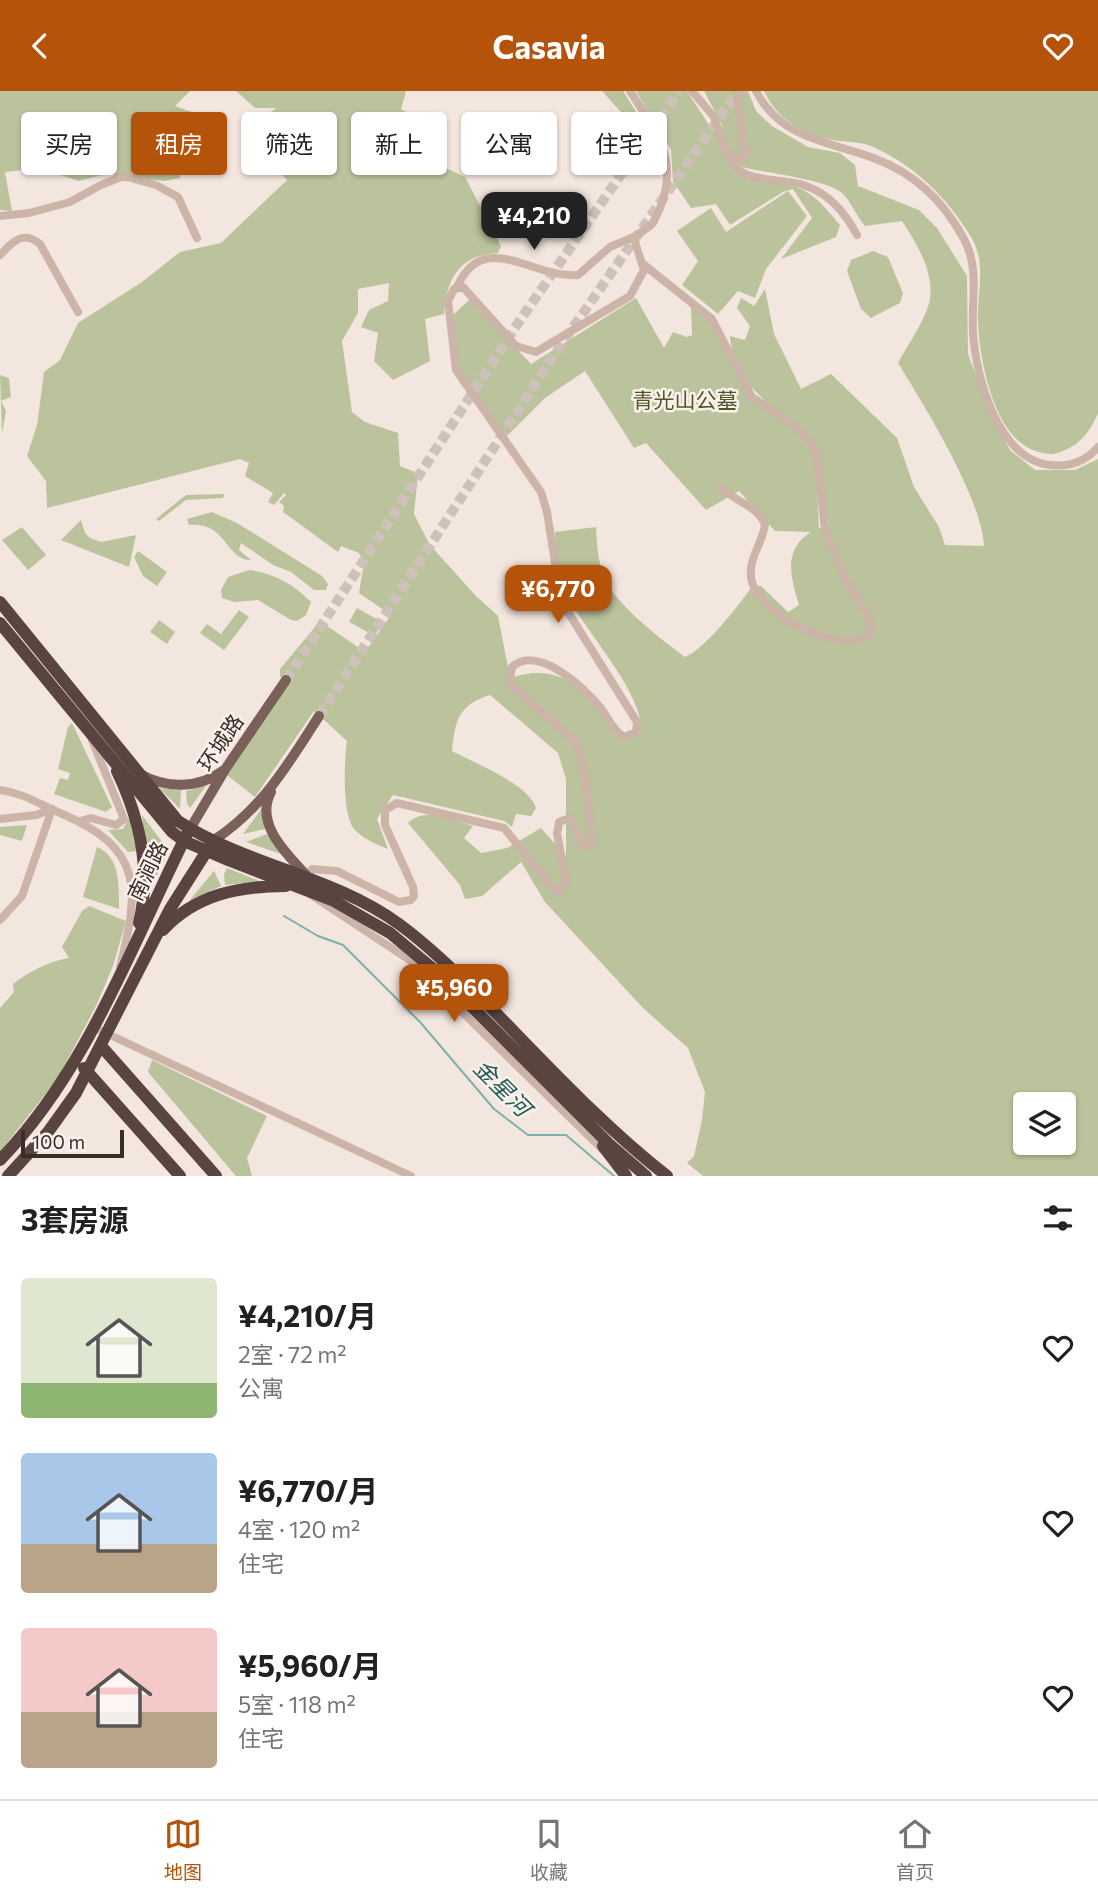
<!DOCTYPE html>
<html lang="zh">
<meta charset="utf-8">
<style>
:root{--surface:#fff;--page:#f6f6f6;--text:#202124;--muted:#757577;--line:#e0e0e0;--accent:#b45309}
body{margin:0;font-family:Commissioner,"Noto Sans SC",sans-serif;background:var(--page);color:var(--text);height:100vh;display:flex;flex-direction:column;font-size:26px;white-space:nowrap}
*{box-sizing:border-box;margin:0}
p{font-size:23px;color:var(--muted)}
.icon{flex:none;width:38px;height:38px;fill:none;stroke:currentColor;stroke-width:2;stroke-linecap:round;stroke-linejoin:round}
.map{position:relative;height:1085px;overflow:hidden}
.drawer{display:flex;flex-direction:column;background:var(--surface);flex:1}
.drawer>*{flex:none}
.guide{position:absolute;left:21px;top:21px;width:700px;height:63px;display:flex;gap:14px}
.buttons{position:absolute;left:1013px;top:1001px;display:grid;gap:14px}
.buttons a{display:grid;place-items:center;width:63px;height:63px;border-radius:7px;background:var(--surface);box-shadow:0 2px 5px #0004;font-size:35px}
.scale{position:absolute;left:21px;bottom:18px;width:103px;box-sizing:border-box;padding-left:7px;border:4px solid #392c29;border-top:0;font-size:19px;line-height:24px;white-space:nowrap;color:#392c29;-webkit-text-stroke:5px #faf1ea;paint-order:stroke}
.price{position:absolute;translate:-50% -60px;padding:0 16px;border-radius:14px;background:var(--accent);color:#fff;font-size:23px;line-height:46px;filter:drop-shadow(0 2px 4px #0008)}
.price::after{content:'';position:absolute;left:50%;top:42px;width:21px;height:16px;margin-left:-10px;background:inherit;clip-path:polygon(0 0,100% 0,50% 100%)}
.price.active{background:#222;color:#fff}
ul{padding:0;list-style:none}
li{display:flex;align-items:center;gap:21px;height:175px;padding:0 21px}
li span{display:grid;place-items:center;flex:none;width:196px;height:140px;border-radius:7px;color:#555}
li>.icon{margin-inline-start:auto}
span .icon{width:84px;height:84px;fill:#fffc;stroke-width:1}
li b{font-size:30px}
h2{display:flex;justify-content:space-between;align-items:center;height:84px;padding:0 21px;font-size:30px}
.tag{padding:0 24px;border-radius:7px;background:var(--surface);box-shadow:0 2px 5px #0004;font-size:24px;line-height:63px}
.tag.active{background:var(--accent);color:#fff}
header{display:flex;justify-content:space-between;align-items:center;height:91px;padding:0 21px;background:var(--accent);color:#fff;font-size:32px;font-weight:700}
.tabs{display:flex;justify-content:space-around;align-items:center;height:98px;border-top:2px solid var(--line);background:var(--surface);font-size:19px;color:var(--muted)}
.tabs a{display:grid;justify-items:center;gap:4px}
.tabs .active{color:var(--accent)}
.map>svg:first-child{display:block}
</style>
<header><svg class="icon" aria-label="back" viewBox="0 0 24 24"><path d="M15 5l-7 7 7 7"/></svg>Casavia<svg class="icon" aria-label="heart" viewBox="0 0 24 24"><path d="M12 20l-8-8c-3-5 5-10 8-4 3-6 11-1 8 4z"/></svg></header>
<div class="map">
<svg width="1098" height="1085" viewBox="0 0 1098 1085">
<rect width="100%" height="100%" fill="#f3e6de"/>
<path fill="#bbc39d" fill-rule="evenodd" d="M 0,0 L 190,0 L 175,15 L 203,25 L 208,51 L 176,61 L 180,87 L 164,90 L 106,83 L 78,90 L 41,77 L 5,81 L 12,120 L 0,119 Z
M 236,0 L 406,0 L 401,18 L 430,35 L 416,63 L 465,86 L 501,155 L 498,162 C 459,164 447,187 444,223 L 425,228 L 430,270 L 393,289 L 374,270 L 378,242 L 361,236 L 369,219 L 388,210 L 389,192 L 358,198 L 358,222 L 342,250 L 352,321 L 365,331 L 398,342 L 400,375 L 418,382 L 414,423 L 430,454 L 476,505 L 498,525 L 510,587 C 565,568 591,605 620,647 L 641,633 C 635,591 584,540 565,500 C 556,482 556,460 555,441 L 596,436 C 597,455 598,473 606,490 C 619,516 661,548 685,566 C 705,558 740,513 753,494 L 761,495 L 788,521 L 799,514 C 791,487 782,459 811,441 L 775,440 L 739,400 L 706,419 L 646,352 L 634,357 L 585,280 L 545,307 L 506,346 L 477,307 L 456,271 L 452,225 L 470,208 L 531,273 L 636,207 L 664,257 L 673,241 L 687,246 L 692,244 L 691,215 L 710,230 L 747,304 L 787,328 L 811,352 C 780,316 733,298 730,245 L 745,249 L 750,235 L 737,217 L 741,207 L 754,215 L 765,198 L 774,243 L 801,298 L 831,283 L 897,347 L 914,396 L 939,436 L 945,454 L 984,455 C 982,408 924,314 898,272 C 907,255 928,225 930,207 C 934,181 916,151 902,130 L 865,135 C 856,125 852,112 843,103 C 830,89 765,82 742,76 L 746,88 C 799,97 804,89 840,134 L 836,146 L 781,168 L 812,127 L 793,98 L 783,101 L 730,134 L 716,113 L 691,117 L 673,90 L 671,59 L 636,0 L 687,0 L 709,34 L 723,36 L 704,0 L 748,0 L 756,20 L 772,35 L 808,56 L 840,62 L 855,74 L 858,95 L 919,119 L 937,137 L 967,185 L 968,263 L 991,325 L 1010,359 L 1035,379 L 1075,379 L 1098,368 L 1098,1085 L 703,1085 L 687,1072 L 694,1065 L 702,1029 L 705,1001 L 688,957 L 643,917 L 545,811 L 521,771 L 482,805 L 465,808 L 460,794 L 408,732 C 427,715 451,729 473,735 L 464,747 L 481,762 L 507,757 L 541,737 L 566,765 L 566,688 L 558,662 L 490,604 C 458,614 455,630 452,660 C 474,672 529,693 536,717 L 531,725 L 516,723 L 512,736 L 504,730 L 393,704 L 377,728 L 388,758 C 377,754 362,747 354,738 C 342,723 344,670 347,650 L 314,620 L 255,706 L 227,684 L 290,590 L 280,586 L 280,578 L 320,530 L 365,561 L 391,524 L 359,502 L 364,472 L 359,462 L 341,455 L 338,461 L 283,421 L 284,415 L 279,411 L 286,404 L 284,402 L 274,414 L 268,411 L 273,402 L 245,385 L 249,372 L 240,368 L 47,417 L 46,390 L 27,365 L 37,334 L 44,281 L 60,269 L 78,232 L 142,191 L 180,161 L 221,152 L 287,89 L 251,52 L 255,34 L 276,17 L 255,17 ZM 816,376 L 829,433 L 820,437 L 819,437 ZM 1026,1013 L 1064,1013 L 1064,1052 L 1026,1052 Z
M 602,0 L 623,0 L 656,52 L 655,59 Z
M 764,0 L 1098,0 L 1098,322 C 1091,339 1081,353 1063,360 C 1053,365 1043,363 1033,359 C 993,344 979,267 978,229 C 977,201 987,172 971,146 C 947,106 914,74 871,55 C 861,51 850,51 839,50 C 807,45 778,31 764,0 Z
M 788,100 L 807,125 L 766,178 L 755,207 L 738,200 L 718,223 L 682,194 L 698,170 L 677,140 L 711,117 L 726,141 Z
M 873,160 L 888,166 L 903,202 L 900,212 L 871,227 L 861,218 L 847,180 L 851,169 Z
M 0,284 L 9,287 L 11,306 L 1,310 L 6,320 L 2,342 Z
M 224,403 L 223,407 L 186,409 L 159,430 L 156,428 L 186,404 Z
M 212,421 L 237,432 L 322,485 L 328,493 L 326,499 L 314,499 L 291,481 L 273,474 L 241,452 L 239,459 L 251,469 C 225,469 227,430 189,434 L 187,428 Z
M 81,429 L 85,442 L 90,447 L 101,451 L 136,444 L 129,476 L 61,449 Z
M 22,436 L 46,464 L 28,479 L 2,449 Z
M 138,460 L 167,481 L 157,495 L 143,485 L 134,466 Z
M 249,479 C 274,482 293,493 311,511 L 306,524 L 297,530 L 291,529 L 258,509 L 234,511 L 222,507 L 221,499 L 228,486 Z
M 357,517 L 382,531 L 375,545 L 349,531 Z
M 239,519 L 249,526 L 224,559 L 200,542 L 207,533 L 221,543 Z
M 159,529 L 175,541 L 167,553 L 150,541 Z
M 72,632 L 112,716 L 106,721 L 54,703 L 60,687 L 68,689 L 70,682 L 58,678 L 68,636 Z
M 206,695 L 190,717 L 187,713 L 186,700 Z
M 159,697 L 181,699 L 180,718 Z
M 262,717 L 265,738 L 243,743 Z
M 142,724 L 163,752 L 146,759 Z
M 129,727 L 138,760 L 128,761 L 108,739 L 123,738 Z
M 27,734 L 22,750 L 0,744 L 0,736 Z
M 267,743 L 281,763 L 246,751 Z
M 97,756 C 121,766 119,797 119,818 L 83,806 Z
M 168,761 L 148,803 L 148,763 Z
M 227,777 L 260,790 L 225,794 L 224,783 Z
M 214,780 L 221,795 L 189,810 Z
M 89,815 L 126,830 L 113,875 L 97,913 L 58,987 L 0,1061 L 0,917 L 14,901 L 13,893 C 29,881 48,870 69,867 L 62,856 L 82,820 Z
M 152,969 L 267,1025 L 247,1067 L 252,1085 L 236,1085 L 148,981 Z"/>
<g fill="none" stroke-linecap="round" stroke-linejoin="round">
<path stroke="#7cb1ac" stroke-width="2" d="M 284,825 L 318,845 L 343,854 L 420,931 L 494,1018 L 528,1044 L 566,1044 L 614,1085"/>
<path stroke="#cec1ba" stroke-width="10" stroke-dasharray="10 5" stroke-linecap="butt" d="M 286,589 L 516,235 L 679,0
M 319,625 L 556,261 L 738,0"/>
<path stroke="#ccb4a9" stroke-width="8" d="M 692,0 L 714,26 L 726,60 L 739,68 L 745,63 L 736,0
M 756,0 C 781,49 830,50 876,68 C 916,83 944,111 964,148 C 980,178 971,209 973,242 C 976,287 998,368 1050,374 C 1069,376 1086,370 1098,356
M 726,60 C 738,97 777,84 806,95 C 829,103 846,123 857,144
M 0,125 L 29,122 L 70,111 L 101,94 L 124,85 L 156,94 L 178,106 L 197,147
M 0,164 C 12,151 23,139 40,153 L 78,221
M 643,173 L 712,228 L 752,306 L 793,333 L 811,351 L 817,364 L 825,439 L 845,487 L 869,526 L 871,543 C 842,566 760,524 752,491 C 746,469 763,453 765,433 C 756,413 734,411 721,396
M 457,196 C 484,136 532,188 578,184 L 610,156 L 636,145
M 0,699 C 23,702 39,713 60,722 C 143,757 140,795 120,876
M 0,728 L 36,724 L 52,718
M 80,730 L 91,727 L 116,734 L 124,728 L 92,649
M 307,785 L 312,778 L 337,780 L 399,811 L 411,809 L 414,805 L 413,796 L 385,734 L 385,719 L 397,712 L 504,737 L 553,797 L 559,801 L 567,793 L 557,743 L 559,731 L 570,727 L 583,754 L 588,756 L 593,751 L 583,673 L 576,651 L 514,597 L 510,588 L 512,576 C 537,553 584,596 600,616 C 608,626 613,640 624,646 L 636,641 L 637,631 L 561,510 L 547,421 L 541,401 L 456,279 L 448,210 L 454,198 L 463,196 L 516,255 L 536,261 L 630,205 L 644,179 L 634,148 C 640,139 649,139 654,130 C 683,75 660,46 630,0
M 311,804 L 408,868 L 603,1059
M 0,829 L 22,805 L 52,718
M 93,936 L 411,1085"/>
<path stroke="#7b605a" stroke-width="10" d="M 140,683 C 167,698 199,698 224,679
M 271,701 C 254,733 287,763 307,785
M 190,738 L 226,677 L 286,589
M 214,749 C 262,718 289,672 319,625"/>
<path stroke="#5a4440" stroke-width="12" d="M 0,511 L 178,730 C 245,774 331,784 399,833 C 433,858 461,887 490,916 C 547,974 603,1035 667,1085
M 0,532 L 172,741 L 184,750 L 228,769 L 334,810 L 390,842 L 438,882 L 609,1053 L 646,1085
M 117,680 C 140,728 152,779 139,832
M 163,839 C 196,803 240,795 286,795
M 102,956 L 216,1085
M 84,977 L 180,1085
M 603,1055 L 626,1085
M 0,1069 C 87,980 132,853 187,743
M 8,1085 L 48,1041 L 76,1002 L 170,818 L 210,755"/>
</g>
<g text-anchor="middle" stroke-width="5" stroke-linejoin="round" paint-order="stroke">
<g font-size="21" fill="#4e572c" stroke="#faf1ea">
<text x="685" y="317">青光山公墓</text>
</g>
<g font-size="21" fill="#392c29" stroke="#faf1ea">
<text transform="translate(221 652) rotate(-56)" y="7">环城路</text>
<text transform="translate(148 780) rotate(-64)" y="7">南涧路</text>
</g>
<g font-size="23" font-style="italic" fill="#1e5b57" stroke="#faf1ea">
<text transform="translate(502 997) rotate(45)" y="8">金星河</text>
</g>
</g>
</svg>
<div class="buttons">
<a><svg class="icon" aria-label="layers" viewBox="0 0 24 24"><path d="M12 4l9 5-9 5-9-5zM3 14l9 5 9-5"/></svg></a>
</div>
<div class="scale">100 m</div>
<b class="price active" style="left:534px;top:161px">¥4,210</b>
<b class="price" style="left:558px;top:534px">¥6,770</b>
<b class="price" style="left:454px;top:933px">¥5,960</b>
<div class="guide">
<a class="tag">买房</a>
<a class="tag active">租房</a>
<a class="tag">筛选</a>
<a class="tag">新上</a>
<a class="tag">公寓</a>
<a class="tag">住宅</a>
</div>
</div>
<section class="drawer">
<h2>3套房源<svg class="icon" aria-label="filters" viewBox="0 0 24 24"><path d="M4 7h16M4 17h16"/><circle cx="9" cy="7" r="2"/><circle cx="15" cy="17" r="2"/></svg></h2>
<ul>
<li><span style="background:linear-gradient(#dfe7d0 75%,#8fb573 0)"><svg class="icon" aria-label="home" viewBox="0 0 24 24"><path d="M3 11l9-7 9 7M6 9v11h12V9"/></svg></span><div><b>¥4,210/月</b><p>2室 · 72 m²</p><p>公寓</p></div><svg class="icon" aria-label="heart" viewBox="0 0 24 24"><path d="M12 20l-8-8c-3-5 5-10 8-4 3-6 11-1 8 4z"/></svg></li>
<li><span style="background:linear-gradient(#a9c7e8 65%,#b9a48a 0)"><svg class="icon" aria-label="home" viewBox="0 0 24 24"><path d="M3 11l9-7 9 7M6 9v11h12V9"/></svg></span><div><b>¥6,770/月</b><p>4室 · 120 m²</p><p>住宅</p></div><svg class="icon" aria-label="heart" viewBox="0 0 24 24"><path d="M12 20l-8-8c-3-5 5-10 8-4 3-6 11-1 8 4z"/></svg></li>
<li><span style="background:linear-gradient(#f6c9c9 60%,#b9a48a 0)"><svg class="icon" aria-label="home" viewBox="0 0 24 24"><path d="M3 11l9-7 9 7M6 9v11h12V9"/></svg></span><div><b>¥5,960/月</b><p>5室 · 118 m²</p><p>住宅</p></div><svg class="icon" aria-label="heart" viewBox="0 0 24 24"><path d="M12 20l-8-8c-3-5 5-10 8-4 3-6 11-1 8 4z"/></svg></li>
</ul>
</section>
<nav class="tabs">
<a class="active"><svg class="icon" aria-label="map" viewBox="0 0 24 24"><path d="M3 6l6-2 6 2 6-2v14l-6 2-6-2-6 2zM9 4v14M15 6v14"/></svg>地图</a>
<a><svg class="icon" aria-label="saved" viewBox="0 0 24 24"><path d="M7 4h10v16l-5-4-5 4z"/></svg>收藏</a>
<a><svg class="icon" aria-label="home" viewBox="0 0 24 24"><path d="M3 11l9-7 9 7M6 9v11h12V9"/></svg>首页</a>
</nav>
